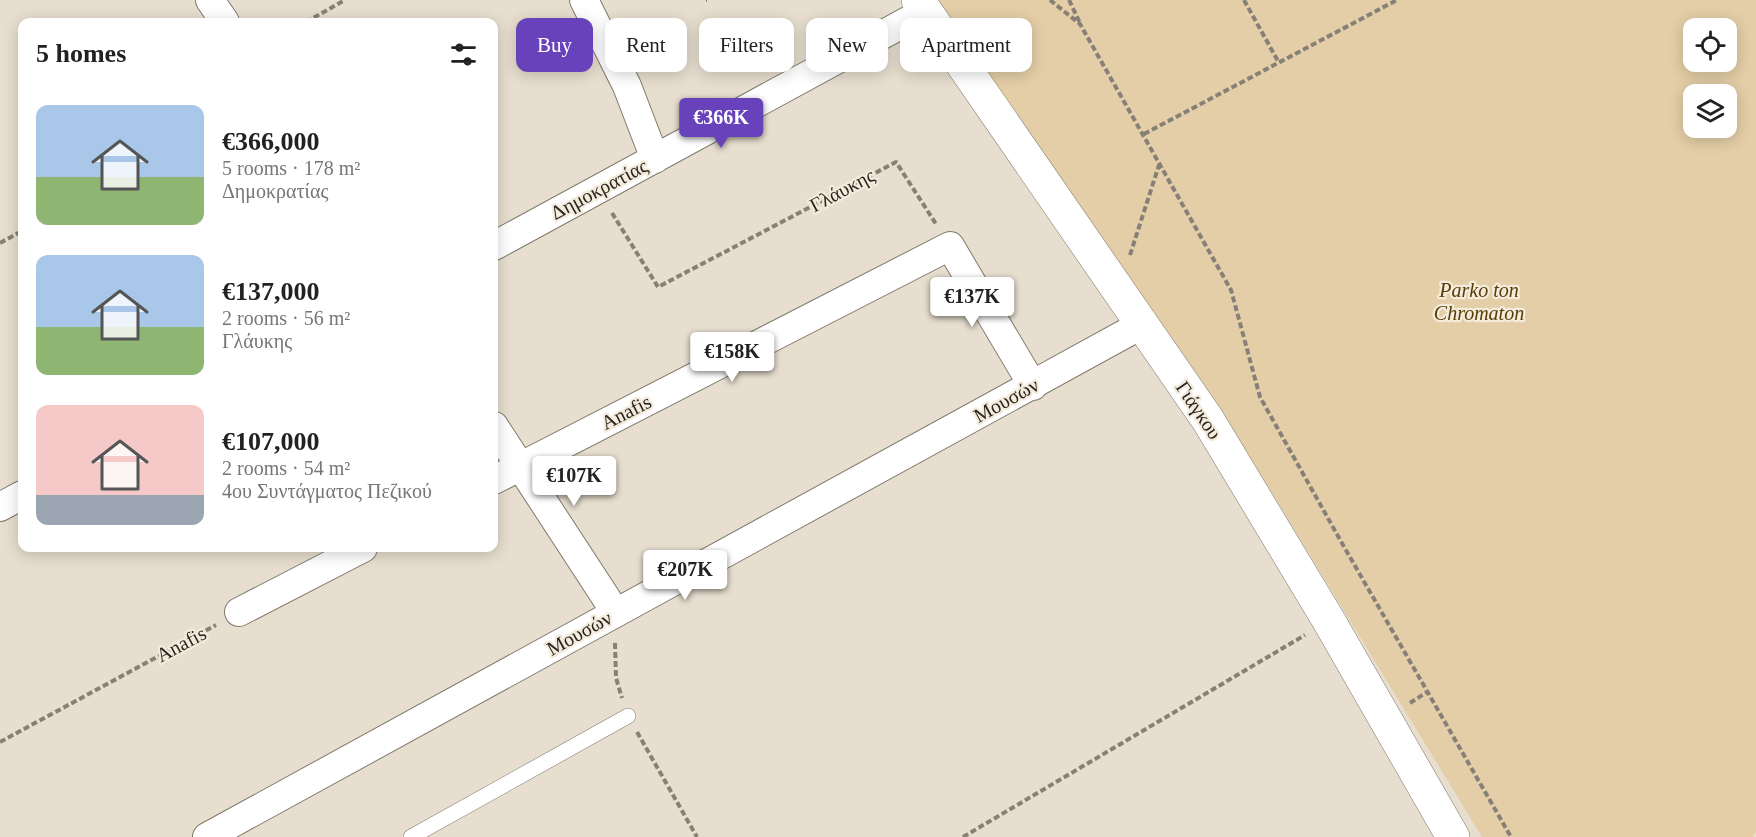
<!DOCTYPE html>
<meta charset="utf-8">
<style>
:root{--surface:#fff;--page:#f2f2f2;--text:#222;--muted:#767676;--accent:#6842ba}
body{margin:0;font-family:Georgia,serif;background:var(--page);color:var(--text);height:100vh;display:flex;flex-direction:column;font-size:22px;white-space:nowrap}
*{box-sizing:border-box;margin:0}
p{font-size:20px;color:var(--muted)}
.icon{flex:none;width:33px;height:33px;fill:none;stroke:currentColor;stroke-width:2;stroke-linecap:round;stroke-linejoin:round}
.map{position:relative;flex:1;overflow:hidden}
.sheet{position:absolute;left:18px;top:18px;width:480px;height:534px;display:flex;flex-direction:column;background:var(--surface);border-radius:12px;box-shadow:0 3px 15px #0003}
.sheet>*{flex:none}
.hud{position:absolute;left:516px;top:18px;width:570px;height:54px;display:flex;gap:12px}
.tools{position:absolute;left:1683px;top:18px;display:grid;gap:12px}
.tools a{display:grid;place-items:center;width:54px;height:54px;border-radius:12px;background:var(--surface);box-shadow:0 3px 15px #0003;font-size:30px}
.price{position:absolute;translate:-50% -51px;padding:0 14px;border-radius:6px;background:#fff;color:#222;font-size:20px;line-height:39px;filter:drop-shadow(0 2px 3px #0008)}
.price::after{content:'';position:absolute;left:50%;top:36px;width:18px;height:14px;margin-left:-9px;background:inherit;clip-path:polygon(0 0,100% 0,50% 100%)}
.price.current{background:var(--accent);color:#fff}
ul{padding:0;list-style:none}
li{display:flex;align-items:center;gap:18px;height:150px;padding:0 18px}
li span{display:grid;place-items:center;flex:none;width:168px;height:120px;border-radius:12px;color:#555}
li>.icon{margin-inline-start:auto}
span .icon{width:72px;height:72px;fill:#fffc;stroke-width:1}
li b{font-size:26px}
h2{display:flex;justify-content:space-between;align-items:center;height:72px;padding:0 18px;font-size:26px}
.pill{padding:0 21px;border-radius:12px;background:var(--surface);box-shadow:0 3px 15px #0003;font-size:21px;line-height:54px}
.pill.current{background:var(--accent);color:#fff}
.map>svg:first-child{display:block}
</style>
<div class="map">
<svg width="1756" height="837" viewBox="0 0 1756 837">
<rect width="100%" height="100%" fill="#e7decf"/>
<path fill="#e4cea7" fill-rule="evenodd" d="M 938,0 L 1756,0 L 1756,832 L 1753,837 L 1482,837 L 1249,455 L 1180,360 ZM 1694,28 L 1726,28 L 1726,62 L 1694,62 ZM 1694,94 L 1726,94 L 1726,128 L 1694,128 Z"/>
<g fill="none" stroke-linecap="round" stroke-linejoin="round">
<defs>
<path id="service" d="M 411,837 L 628,716"/>
<path id="minor" d="M 210,0 L 225,22
M 584,0 L 627,86 L 655,159
M 494,246 L 926,11
M 494,426 L 616,613
M 494,480 L 950,246 L 1033,386
M 0,507 L 22,495
M 239,612 L 363,548
M 207,837 L 1141,325"/>
<path id="tertiary" d="M 918,0 L 1208,420 L 1329,621 L 1453,837"/>
</defs>
<use href="#service" stroke="#81796c" stroke-width="16"/>
<use href="#minor" stroke="#81796c" stroke-width="30"/>
<use href="#tertiary" stroke="#81796c" stroke-width="34"/>
<path stroke="#878076" stroke-width="4" stroke-dasharray="6 3" stroke-linecap="butt" d="M 706,0 L 707,0
M 1050,0 L 1080,24 L 1231,290 L 1260,397 L 1343,545 L 1511,837
M 1069,0 L 1080,23
M 1244,0 L 1279,63
M 306,22 L 345,0
M 1144,134 L 1397,0
M 612,213 L 658,287 L 896,162 L 936,224
M 0,243 L 22,231
M 1130,255 L 1159,165
M 615,643 L 616,678 L 622,698
M 1410,703 L 1427,692
M 637,732 L 697,837
M 0,742 L 216,625
M 963,837 L 1305,635"/>
<use href="#service" stroke="#fff" stroke-width="15"/>
<use href="#minor" stroke="#fff" stroke-width="28"/>
<use href="#tertiary" stroke="#fff" stroke-width="33"/>
</g>
<g text-anchor="middle" stroke-width="4.5" stroke-linejoin="round" paint-order="stroke">
<g font-size="20" fill="#292520" stroke="#f4ebdc">
<text transform="translate(599 189) rotate(-28)" y="7">Δημοκρατίας</text>
<text transform="translate(842 190) rotate(-28)" y="7">Γλάυκης</text>
<text transform="translate(1006 400) rotate(-29)" y="7">Μουσών</text>
<text transform="translate(1199 410) rotate(56)" y="7">Γιάγκου</text>
<text transform="translate(626 412) rotate(-27)" y="7">Anafis</text>
<text transform="translate(579 633) rotate(-29)" y="7">Μουσών</text>
<text transform="translate(181 644) rotate(-28)" y="7">Anafis</text>
</g>
<g font-size="20" font-style="italic" fill="#553d04" stroke="#f4ebdc">
<text x="1479" y="297">Parko ton<tspan x="1479" dy="23">Chromaton</tspan></text>
</g>
</g>
</svg>
<div class="tools">
<a><svg class="icon" aria-label="locate" viewBox="0 0 24 24"><circle cx="12" cy="12" r="6"/><path d="M12 2v4M12 18v4M2 12h4M18 12h4"/></svg></a>
<a><svg class="icon" aria-label="layers" viewBox="0 0 24 24"><path d="M12 4l9 5-9 5-9-5zM3 14l9 5 9-5"/></svg></a>
</div>
<b class="price current" style="left:721px;top:149px">€366K</b>
<b class="price" style="left:972px;top:328px">€137K</b>
<b class="price" style="left:732px;top:383px">€158K</b>
<b class="price" style="left:574px;top:507px">€107K</b>
<b class="price" style="left:685px;top:601px">€207K</b>
<div class="hud">
<a class="pill current">Buy</a>
<a class="pill">Rent</a>
<a class="pill">Filters</a>
<a class="pill">New</a>
<a class="pill">Apartment</a>
</div>
<section class="sheet">
<h2>5 homes<svg class="icon" aria-label="filters" viewBox="0 0 24 24"><path d="M4 7h16M4 17h16"/><circle cx="9" cy="7" r="2"/><circle cx="15" cy="17" r="2"/></svg></h2>
<ul>
<li><span style="background:linear-gradient(#a9c7e8 60%,#8fb573 0)"><svg class="icon" aria-label="home" viewBox="0 0 24 24"><path d="M3 11l9-7 9 7M6 9v11h12V9"/></svg></span><div><b>€366,000</b><p>5 rooms · 178 m²</p><p>Δημοκρατίας</p></div></li>
<li><span style="background:linear-gradient(#a9c7e8 60%,#8fb573 0)"><svg class="icon" aria-label="home" viewBox="0 0 24 24"><path d="M3 11l9-7 9 7M6 9v11h12V9"/></svg></span><div><b>€137,000</b><p>2 rooms · 56 m²</p><p>Γλάυκης</p></div></li>
<li><span style="background:linear-gradient(#f6c9c9 75%,#9aa5b1 0)"><svg class="icon" aria-label="home" viewBox="0 0 24 24"><path d="M3 11l9-7 9 7M6 9v11h12V9"/></svg></span><div><b>€107,000</b><p>2 rooms · 54 m²</p><p>4ου Συντάγματος Πεζικού</p></div></li>
</ul>
</section>
</div>
